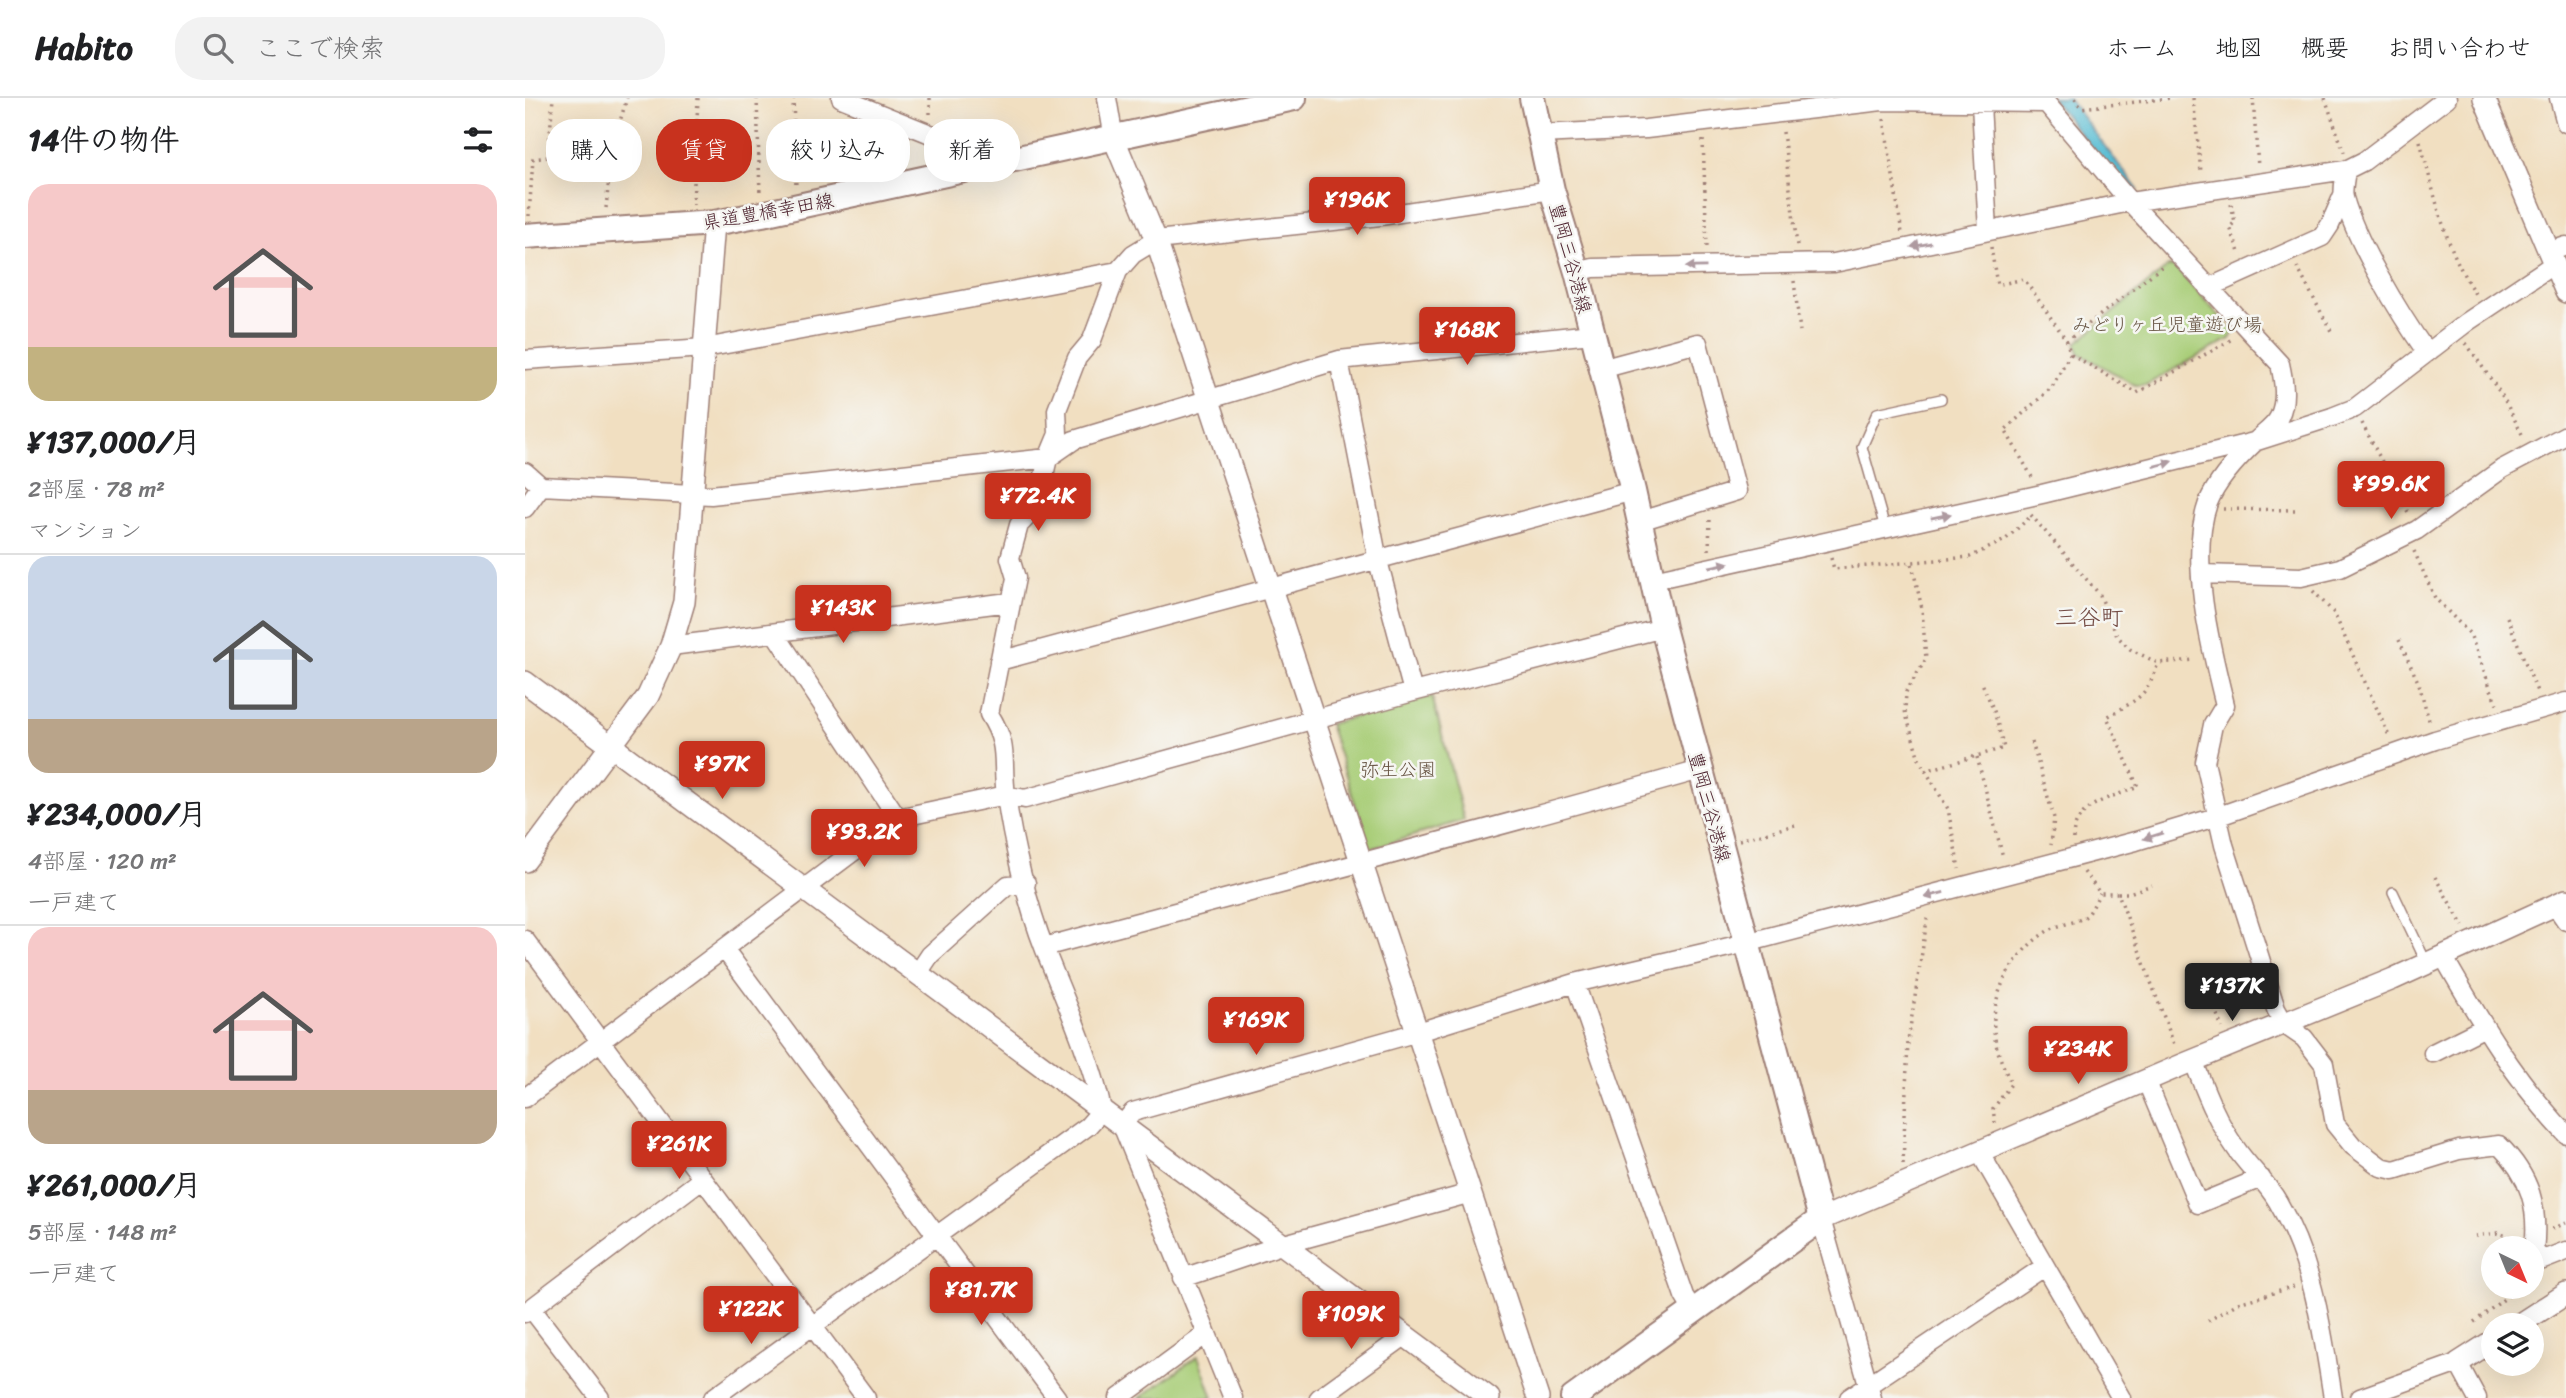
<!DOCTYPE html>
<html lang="ja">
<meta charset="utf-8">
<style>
:root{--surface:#fff;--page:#f2f2f2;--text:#202124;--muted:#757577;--line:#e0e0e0;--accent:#c8321e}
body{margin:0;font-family:Sriracha,"Klee One",sans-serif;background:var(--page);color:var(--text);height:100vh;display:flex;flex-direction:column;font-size:26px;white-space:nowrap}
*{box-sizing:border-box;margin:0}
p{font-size:23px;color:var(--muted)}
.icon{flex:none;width:38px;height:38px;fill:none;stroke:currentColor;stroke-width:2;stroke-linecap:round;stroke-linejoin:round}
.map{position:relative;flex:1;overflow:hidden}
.sheet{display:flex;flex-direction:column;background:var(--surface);width:525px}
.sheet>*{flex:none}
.top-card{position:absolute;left:21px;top:21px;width:665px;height:63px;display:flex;gap:14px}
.needle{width:46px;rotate:137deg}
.controls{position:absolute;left:1956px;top:1138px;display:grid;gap:14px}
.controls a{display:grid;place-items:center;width:63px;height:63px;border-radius:50%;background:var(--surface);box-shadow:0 7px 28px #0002;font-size:35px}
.price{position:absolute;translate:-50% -60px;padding:0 16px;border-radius:7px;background:var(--accent);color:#fff;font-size:23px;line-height:46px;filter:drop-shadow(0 2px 4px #0008)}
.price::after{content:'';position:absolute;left:50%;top:42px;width:21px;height:16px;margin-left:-10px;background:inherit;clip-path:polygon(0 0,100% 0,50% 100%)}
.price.current{background:#222;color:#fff}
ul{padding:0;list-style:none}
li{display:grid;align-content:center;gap:14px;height:371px;padding:0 28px}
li+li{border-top:2px solid var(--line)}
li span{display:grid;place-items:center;height:217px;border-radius:21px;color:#555}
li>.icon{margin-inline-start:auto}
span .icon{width:126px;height:126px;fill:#fffc;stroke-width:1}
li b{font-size:30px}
h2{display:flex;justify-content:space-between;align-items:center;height:84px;padding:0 28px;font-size:30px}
.tag{padding:0 24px;border-radius:28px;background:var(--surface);box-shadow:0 7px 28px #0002;font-size:24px;line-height:63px}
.tag.current{background:var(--accent);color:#fff}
header{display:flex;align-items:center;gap:42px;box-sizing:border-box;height:98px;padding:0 35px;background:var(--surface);border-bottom:2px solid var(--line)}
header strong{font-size:33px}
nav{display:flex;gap:38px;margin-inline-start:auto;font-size:24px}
.search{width:490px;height:63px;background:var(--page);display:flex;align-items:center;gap:18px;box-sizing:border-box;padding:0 24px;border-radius:28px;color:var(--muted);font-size:26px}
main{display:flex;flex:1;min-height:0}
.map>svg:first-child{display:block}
</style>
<header>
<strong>Habito</strong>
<div class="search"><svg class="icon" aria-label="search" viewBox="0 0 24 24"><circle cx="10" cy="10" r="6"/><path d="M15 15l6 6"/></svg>ここで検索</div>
<nav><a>ホーム</a><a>地図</a><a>概要</a><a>お問い合わせ</a></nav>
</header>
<main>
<section class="sheet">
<h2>14件の物件<svg class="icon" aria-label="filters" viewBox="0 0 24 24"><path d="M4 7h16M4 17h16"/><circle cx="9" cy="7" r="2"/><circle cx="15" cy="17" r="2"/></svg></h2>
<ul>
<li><span style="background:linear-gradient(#f6c9c9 75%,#c2b280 0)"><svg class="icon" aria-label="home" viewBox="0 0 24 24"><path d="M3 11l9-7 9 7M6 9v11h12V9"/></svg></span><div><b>¥137,000/月</b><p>2部屋 · 78 m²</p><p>マンション</p></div></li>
<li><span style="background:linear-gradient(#c9d6e8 75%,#b9a48a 0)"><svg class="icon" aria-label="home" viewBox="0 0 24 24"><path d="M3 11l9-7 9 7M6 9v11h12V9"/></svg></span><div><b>¥234,000/月</b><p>4部屋 · 120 m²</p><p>一戸建て</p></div></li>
<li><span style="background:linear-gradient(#f6c9c9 75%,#b9a48a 0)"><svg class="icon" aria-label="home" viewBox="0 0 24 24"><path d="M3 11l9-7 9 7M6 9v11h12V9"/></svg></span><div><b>¥261,000/月</b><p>5部屋 · 148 m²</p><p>一戸建て</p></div></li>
</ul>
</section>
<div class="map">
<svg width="2041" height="1300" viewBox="0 0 2041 1300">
<rect width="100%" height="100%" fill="#f6f6f2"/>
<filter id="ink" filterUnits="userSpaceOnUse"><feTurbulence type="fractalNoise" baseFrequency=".0143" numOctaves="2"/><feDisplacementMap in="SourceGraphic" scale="14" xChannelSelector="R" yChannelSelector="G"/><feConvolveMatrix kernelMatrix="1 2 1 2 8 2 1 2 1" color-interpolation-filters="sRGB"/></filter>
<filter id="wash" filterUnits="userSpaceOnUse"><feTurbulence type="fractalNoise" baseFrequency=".00686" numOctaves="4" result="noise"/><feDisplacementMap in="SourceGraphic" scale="28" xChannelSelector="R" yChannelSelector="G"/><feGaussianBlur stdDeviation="1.57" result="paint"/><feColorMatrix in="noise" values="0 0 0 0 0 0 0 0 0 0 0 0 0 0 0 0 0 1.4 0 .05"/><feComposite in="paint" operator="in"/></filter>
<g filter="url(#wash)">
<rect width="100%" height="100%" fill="#f1dfc1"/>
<path fill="#a8cd77" stroke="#797651" stroke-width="2" d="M 1643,169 L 1650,169 L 1709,234 L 1705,241 L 1621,287 L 1610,287 L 1554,255 L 1551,245 Z
M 907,598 L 939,722 L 845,751 L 804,626 Z
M 673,1258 L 688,1300 L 615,1300 Z"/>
<path fill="#55bcd3" stroke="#506e7f" stroke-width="2" d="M 1526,0 L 1543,0 L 1613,92 L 1602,94 Z"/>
</g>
<g filter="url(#ink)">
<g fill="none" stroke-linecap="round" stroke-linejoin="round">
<defs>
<path id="service" d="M 1360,430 L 1337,349 L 1352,315 L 1416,301
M 1868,794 L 1901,864"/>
<path id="minor" d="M 316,0 L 475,64
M 582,0 L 589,41
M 1517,0 L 1605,104 L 1755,266 C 1759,284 1762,302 1754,319 C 1750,328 1739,335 1732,342 C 1714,359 1692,382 1683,405 C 1663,461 1686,551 1700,607 L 1688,627 L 1680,664 L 1699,747 L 1751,911 L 1760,927 L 1779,940 L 1799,966 L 1810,1026 L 1828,1048 L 1856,1069 L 1869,1072 L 1934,1052 L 1974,1047 C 2006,1079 2014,1109 2009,1153 L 2018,1162 L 2041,1153
M 2034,0 L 2041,25
M 1456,6 L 1463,133
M 1015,36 L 1121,31 L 1357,3 L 1520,5
M 1821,72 C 1820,81 1817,92 1819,100 C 1832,146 1874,215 1902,255
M 2024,154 L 2041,148
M 1052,174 L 1068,170 L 1309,165 L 1605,104 L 1821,72 L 1839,63 L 1922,0
M 1683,190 L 1797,139 L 1805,127 L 1818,97
M 0,262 L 180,250 L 593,173
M 814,262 L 853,463 L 888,594
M 1076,271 L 1173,245 L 1212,393 L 1115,423
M 0,374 L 16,388 L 186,397 L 523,360 L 549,342 L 814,262 L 1067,236
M 0,410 L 16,388
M 1676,476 L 1776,479 L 1815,470 L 1892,432 L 1977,371 L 2041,337
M 1128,482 L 1517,396 L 1729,344 L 1807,319 L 1830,310 L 1942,224 L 2029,166
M 251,537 L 373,720
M 146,548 L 484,504
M 474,563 L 1108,393
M 2030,807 L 2041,823
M 0,842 L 341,1300
M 519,849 C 738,790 957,734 1175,672
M 200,852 L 532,1300
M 1918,858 C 1955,923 1990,982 2041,1036
M 393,875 L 405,857 L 483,787 L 501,785
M 1050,885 L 1159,1198 L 1167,1211
M 1908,955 L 1958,930
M 1668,962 C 1680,992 1691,1022 1710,1049 C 1723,1069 1742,1084 1753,1104 C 1789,1166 1797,1231 1808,1300
M 1621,982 L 1673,1106 L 1736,1080
M 0,1000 L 373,720 L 481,697 L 500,701 L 888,594 L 1138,530
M 1454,1053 L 1596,1300
M 1296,1121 L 1347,1300
M 658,1180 L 756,1147 L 946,1095
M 6,1210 L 75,1300
M 0,1215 L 177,1081
M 188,1300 L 563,1028 L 577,1012 C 565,956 541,905 520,852 C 503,809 487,743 481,697 C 476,662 485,649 464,616 L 491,480 L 485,460 L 494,427 L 512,408 L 523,360 L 533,336 L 532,312 L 552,260 L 567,242 L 593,173 L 608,156 L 631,142 L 855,118 L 1027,92
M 594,1300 L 680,1237
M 708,1300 L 597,1027 L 608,1014 L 893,934 L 1050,885 L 1221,845 L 1611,743 L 1694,718 L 1910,642 L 2041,604
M 794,1300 L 881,1237
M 1324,1300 L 1519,1169
M 1835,1300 L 1933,1265 L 1952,1300"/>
<path id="tertiary" d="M 1959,0 L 2041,194
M 589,41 L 631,142 L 1013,1300
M 0,584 L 964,1300
M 0,763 L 123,598 L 146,548 L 159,504 L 189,125
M 1296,1121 L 1657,967 L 1868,881 L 2041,802
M 1993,1227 L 2041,1196
M 1933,1265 L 1969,1242"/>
<path id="secondary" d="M 1007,0 L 1027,92 L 1052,174 L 1108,393 L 1138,530 L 1296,1121 L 1048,1300
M 0,138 L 189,125 L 237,116 L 769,0"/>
</defs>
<use href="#service" stroke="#9e7f76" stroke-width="12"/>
<use href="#minor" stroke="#9e7f76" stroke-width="21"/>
<use href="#tertiary" stroke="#9e7f76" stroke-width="24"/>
<use href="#secondary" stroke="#9e7f76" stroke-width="28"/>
<path stroke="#9e7f76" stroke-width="3.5" stroke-dasharray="2 5" stroke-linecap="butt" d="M 232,0 L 235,97
M 268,0 L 271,89
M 405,0 L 405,19
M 1550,0 L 1556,10 L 1647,0
M 1668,0 L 1676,74
M 1728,0 L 1733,69
M 1800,0 L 1819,54
M 1359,21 L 1377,135
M 1258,34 L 1272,148
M 1178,42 L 1182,149
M 1895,43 C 1910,98 1920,151 1952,199
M 1706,106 L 1710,124 L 1705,129 L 1715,157
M 168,107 L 173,0
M 81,110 L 87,50 L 102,0
M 4,118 L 8,61 L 23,59 L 28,0
M 1466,149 L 1472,187 L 1499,181 L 1542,243
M 1772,169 L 1806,233
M 1269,183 L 1275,233
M 1941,245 L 1978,299 L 1999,340
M 1546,256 L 1612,295 L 1709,240
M 1837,325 L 1885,418
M 1507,379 L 1480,332 L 1527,289 L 1545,256 L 1542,243 L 1640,166
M 1698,411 L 1771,412
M 1506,417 L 1575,497 L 1592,538 L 1605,551 L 1633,565 L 1670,562
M 1184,452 L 1185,420
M 1889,453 L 1910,500 L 1945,536 L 1972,607
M 1306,460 L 1309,471 L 1445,459 L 1480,442 L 1506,418
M 1387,466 L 1397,511 L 1401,561 L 1381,594 L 1380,613 L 1394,661 L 1423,711 L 1434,771
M 1788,493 L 1809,515 L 1865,640
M 1982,519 L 2013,596
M 1874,542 L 1894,586 L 1905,626
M 1507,644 L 1529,720 L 1526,747
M 1452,659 L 1478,759
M 1400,673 L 1479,650 L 1469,613 L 1457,585
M 1548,741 C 1548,706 1586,700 1613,689 L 1582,619 C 1612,601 1622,600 1633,565
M 1214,742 L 1270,727
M 1559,774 L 1575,795 L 1593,795 L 1650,949
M 1910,779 L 1938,828
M 1593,795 L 1604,795 L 1627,787
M 1678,877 L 1697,930
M 1470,1025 L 1468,1011 L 1486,986 C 1480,971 1472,956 1470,940 C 1463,899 1487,856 1521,834 C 1532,826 1550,826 1561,818 C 1567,813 1571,801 1575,795
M 1378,1066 L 1383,943 L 1403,816
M 2027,1131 L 2041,1125
M 1950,1138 L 1972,1135 L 1993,1141
M 1683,1223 L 1713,1205 L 1769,1189
M 1949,1224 L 1996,1188"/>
<use href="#service" stroke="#fff" stroke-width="9"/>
<use href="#minor" stroke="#fff" stroke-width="18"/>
<use href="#tertiary" stroke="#fff" stroke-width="21"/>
<use href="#secondary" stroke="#fff" stroke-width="24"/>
</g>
<defs><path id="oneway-solid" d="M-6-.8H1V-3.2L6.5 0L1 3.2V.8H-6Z" transform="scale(1.75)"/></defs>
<g fill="#ae9aa0">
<use href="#oneway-solid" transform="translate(1396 147) rotate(169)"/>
<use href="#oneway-solid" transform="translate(1171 169) rotate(179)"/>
<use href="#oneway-solid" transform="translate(1638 366) rotate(-14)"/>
<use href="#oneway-solid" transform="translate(1416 418) rotate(-12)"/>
<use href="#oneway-solid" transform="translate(1194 467) rotate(-12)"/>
<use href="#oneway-solid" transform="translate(1628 738) rotate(163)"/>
<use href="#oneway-solid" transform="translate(1409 797) rotate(166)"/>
</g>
</g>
<g text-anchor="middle" stroke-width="5" stroke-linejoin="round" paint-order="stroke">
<g font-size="19" fill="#4a1f2b" stroke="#f6f6f2">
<text transform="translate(243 113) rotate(-10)" y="7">県道豊橋幸田線</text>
<text transform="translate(1046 160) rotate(75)" y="7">豊岡三谷港線</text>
<text transform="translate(1185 709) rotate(75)" y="7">豊岡三谷港線</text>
</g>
<g font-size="19" fill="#665342" stroke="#f6f6f2">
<text x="1642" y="233">みどりヶ丘児童遊び場</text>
<text x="873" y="678">弥生公園</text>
</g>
<g font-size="23" fill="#744c45" stroke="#f6f6f2">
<text x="1564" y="527">三谷町</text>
</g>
</g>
</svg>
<div class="controls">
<a><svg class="needle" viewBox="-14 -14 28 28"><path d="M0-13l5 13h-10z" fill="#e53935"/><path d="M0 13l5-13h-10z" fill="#757577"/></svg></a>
<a><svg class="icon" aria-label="layers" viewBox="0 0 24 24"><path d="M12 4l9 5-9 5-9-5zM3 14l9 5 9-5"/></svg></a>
</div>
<b class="price" style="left:832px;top:139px">¥196K</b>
<b class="price" style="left:942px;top:269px">¥168K</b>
<b class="price" style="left:1866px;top:423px">¥99.6K</b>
<b class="price" style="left:513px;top:435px">¥72.4K</b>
<b class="price" style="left:318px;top:547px">¥143K</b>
<b class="price" style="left:197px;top:703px">¥97K</b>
<b class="price" style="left:339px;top:771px">¥93.2K</b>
<b class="price current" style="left:1707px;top:925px">¥137K</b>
<b class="price" style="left:731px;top:959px">¥169K</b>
<b class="price" style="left:1553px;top:988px">¥234K</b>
<b class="price" style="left:154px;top:1083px">¥261K</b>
<b class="price" style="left:456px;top:1229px">¥81.7K</b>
<b class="price" style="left:226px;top:1248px">¥122K</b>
<b class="price" style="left:826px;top:1253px">¥109K</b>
<div class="top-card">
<a class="tag">購入</a>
<a class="tag current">賃貸</a>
<a class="tag">絞り込み</a>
<a class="tag">新着</a>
</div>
</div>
</main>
